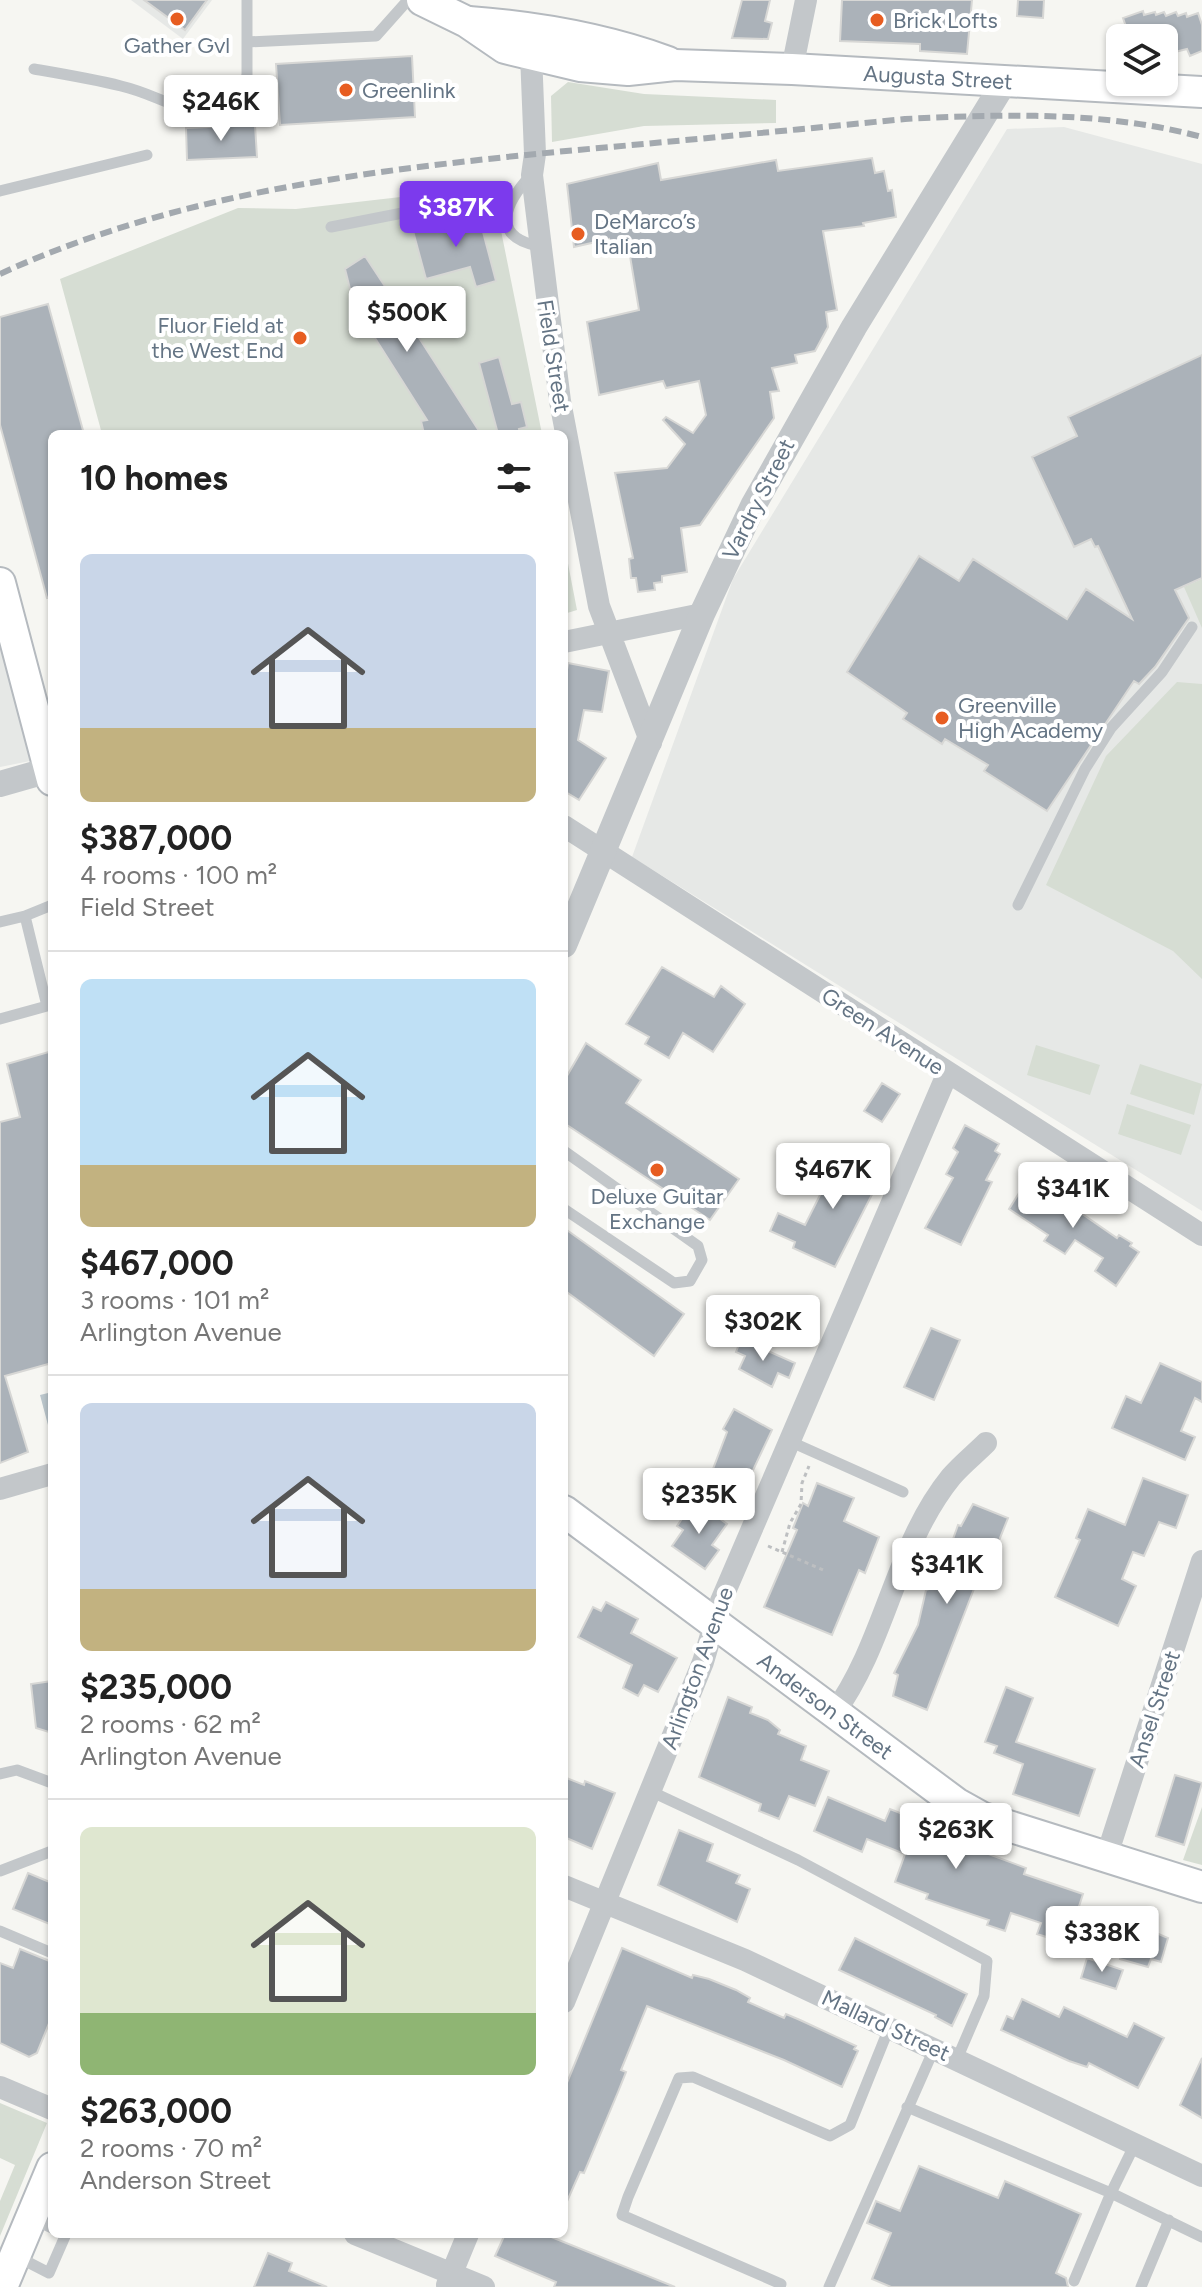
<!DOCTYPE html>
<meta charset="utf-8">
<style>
:root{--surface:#fff;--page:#f2f2f2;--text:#222;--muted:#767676;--line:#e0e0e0;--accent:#7c3aed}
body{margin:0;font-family:Figtree,sans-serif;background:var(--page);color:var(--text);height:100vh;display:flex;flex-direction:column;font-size:30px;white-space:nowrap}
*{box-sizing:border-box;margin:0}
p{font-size:26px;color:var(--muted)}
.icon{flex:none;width:44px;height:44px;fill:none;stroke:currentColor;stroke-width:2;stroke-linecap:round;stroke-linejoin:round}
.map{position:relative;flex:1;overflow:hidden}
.sheet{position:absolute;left:48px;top:430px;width:520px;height:1808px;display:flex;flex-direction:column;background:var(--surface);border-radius:12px;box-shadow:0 2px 6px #0004}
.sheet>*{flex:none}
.buttons{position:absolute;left:1106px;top:24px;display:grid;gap:16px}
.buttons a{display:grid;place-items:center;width:72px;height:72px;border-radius:12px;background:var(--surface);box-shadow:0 2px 6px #0004;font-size:40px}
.price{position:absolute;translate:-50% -68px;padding:0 18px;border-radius:8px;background:#fff;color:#222;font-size:26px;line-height:52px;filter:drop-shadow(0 2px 4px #0008)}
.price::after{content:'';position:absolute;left:50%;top:48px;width:24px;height:18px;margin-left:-12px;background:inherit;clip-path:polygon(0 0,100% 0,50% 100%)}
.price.current{background:var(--accent);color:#fff}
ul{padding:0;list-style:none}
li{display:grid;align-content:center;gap:16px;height:424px;padding:0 32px}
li+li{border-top:2px solid var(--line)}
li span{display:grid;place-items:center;height:248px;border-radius:12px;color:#555}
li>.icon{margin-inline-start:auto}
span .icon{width:144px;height:144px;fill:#fffc;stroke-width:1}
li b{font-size:34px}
h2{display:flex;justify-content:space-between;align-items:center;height:96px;padding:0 32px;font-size:34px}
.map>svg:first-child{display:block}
</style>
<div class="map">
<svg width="1202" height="2287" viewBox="0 0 1202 2287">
<rect width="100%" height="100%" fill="#f6f6f2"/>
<path fill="#e6e8e6" d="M 131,0 L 212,0 L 183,39 Z
M 1064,127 L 1202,164 L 1202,1211 L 632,857 L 733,579 L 1007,129 Z
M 0,639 L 30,761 L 0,767 Z"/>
<path fill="#d6ddd3" d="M 568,82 L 644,94 L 776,100 L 776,123 L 644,126 L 552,142 L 551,96 Z
M 453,191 L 493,191 L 542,434 L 102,434 L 60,279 L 238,208 L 296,209 Z
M 564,543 L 577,610 L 564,614 Z
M 1202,579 L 1202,628 L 1184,587 Z
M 1177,682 L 1202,684 L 1202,979 L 1173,951 L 1046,885 L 1106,756 Z
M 1036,1045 L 1100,1065 L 1090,1095 L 1027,1075 Z
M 1140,1064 L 1202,1084 L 1194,1115 L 1130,1094 Z
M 1127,1104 L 1191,1125 L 1181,1155 L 1118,1134 Z
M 1202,1807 L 1202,1865 L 1183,1860 Z
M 0,2103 L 47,2123 L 0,2236 L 0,2201 L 15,2165 L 0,2158 Z"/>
<path fill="#bcc7cd" d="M 52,1392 L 52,1424 L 48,1425 L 40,1395 Z"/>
<path fill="#abb2b9" stroke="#d7d7d5" stroke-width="2" d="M 144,0 L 207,0 L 185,30 Z
M 742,0 L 770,0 L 765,21 L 772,23 L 768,39 L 732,38 Z
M 842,0 L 972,0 L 967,54 L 920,51 L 920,44 L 840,41 Z
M 1018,0 L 1044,0 L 1043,18 L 1017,16 Z
M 1143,11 L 1144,15 L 1155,12 L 1156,15 L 1164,12 L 1166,16 L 1176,12 L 1178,16 L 1186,13 L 1187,17 L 1198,13 L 1202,25 L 1202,51 L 1190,56 L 1187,49 L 1167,54 L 1164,38 L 1130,38 L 1123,18 Z
M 412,56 L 415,117 L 280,125 L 276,64 Z
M 255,125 L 257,157 L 187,160 L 186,128 Z
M 872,158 L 875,173 L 884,171 L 888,191 L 892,190 L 896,217 L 863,223 L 864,226 L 823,231 L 837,310 L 826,312 L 828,327 L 815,351 L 795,355 L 797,363 L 772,368 L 779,391 L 770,392 L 774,418 L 700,525 L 681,528 L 687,572 L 662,576 L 662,582 L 654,583 L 655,590 L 638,592 L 636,578 L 631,578 L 629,559 L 633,558 L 615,473 L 667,468 L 685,444 L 663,420 L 666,417 L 693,433 L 706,415 L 699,381 L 666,388 L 663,381 L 599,395 L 587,322 L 639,310 L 628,244 L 611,248 L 609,239 L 574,247 L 567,184 L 658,163 L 661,180 L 776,160 L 778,171 Z
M 478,213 L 496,281 L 476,287 L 470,267 L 426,279 L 413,231 Z
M 365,256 L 423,344 L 481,434 L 424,434 L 421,421 L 427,420 L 354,305 L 345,269 Z
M 48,304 L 84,434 L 52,434 L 52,597 L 47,598 L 0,425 L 0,317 Z
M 1202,355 L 1202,578 L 1175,590 L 1189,618 L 1155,667 L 1139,684 L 1134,681 L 1047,811 L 984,771 L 988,765 L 945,739 L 942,744 L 903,719 L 907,713 L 847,672 L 919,556 L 959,581 L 973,559 L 1067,619 L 1086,589 L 1132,619 L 1098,546 L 1095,547 L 1091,539 L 1074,547 L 1032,457 L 1077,436 L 1068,417 Z
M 499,357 L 512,404 L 521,402 L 527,427 L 519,429 L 520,434 L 498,434 L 479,363 Z
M 568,663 L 609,671 L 602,712 L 584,710 L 578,740 L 606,758 L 579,800 L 564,791 L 564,689 Z
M 662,967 L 714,997 L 721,986 L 745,1004 L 713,1052 L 683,1033 L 669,1058 L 645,1044 L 649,1037 L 626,1024 Z
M 586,1043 L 641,1080 L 626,1103 L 739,1179 L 710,1220 L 564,1123 L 564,1081 Z
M 52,1051 L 52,1363 L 5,1376 L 28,1452 L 0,1463 L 0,1122 L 20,1117 L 7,1064 Z
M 882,1083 L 900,1094 L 882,1122 L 864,1111 Z
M 965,1125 L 999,1144 L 995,1151 L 1000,1154 L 986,1180 L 992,1182 L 961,1245 L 925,1228 L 953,1178 L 946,1174 L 958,1152 L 953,1148 Z
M 842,1151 L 884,1171 L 835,1267 L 793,1248 L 795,1242 L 770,1231 L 778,1213 L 805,1225 Z
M 1029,1177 L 1117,1238 L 1119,1235 L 1132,1243 L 1130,1246 L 1139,1252 L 1116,1286 L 1095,1271 L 1103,1258 L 1075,1240 L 1065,1254 L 1044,1241 L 1048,1235 L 1009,1209 Z
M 564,1228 L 684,1314 L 654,1356 L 564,1290 Z
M 931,1328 L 960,1340 L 934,1400 L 904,1387 Z
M 741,1339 L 795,1363 L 789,1378 L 778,1373 L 772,1387 L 739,1369 L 745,1356 L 736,1352 Z
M 1160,1363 L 1202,1382 L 1202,1402 L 1195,1398 L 1181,1431 L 1195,1437 L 1185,1460 L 1112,1428 L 1126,1396 L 1141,1403 Z
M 734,1409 L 772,1430 L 747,1483 L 713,1469 L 727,1432 L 723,1429 Z
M 1143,1478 L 1188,1495 L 1176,1528 L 1159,1522 L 1144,1556 L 1133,1552 L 1122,1579 L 1136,1586 L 1118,1626 L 1055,1597 L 1080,1540 L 1076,1538 L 1088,1509 L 1125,1525 Z
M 817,1483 L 854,1498 L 844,1521 L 879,1537 L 865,1573 L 859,1570 L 832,1635 L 764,1607 L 797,1530 L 793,1528 L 803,1503 L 808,1506 Z
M 973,1504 L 1008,1518 L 984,1578 L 979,1576 L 927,1710 L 893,1696 L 898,1675 L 894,1673 L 918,1625 L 926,1590 L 932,1588 L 938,1571 L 941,1573 L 958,1525 L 961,1526 Z
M 701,1505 L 727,1524 L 712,1545 L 719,1550 L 705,1569 L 672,1546 L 683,1530 L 677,1526 L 688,1510 L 694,1514 Z
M 606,1602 L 638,1619 L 631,1633 L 677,1658 L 658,1692 L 644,1685 L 638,1696 L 623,1688 L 632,1665 L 578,1637 L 593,1607 L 601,1611 Z
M 52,1681 L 52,1733 L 36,1728 L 31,1684 Z
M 1006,1687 L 1033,1698 L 1016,1742 L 1095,1769 L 1079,1816 L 1013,1794 L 1023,1764 L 994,1753 L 997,1746 L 985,1742 Z
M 728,1697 L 752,1707 L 750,1713 L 768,1720 L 780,1730 L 778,1734 L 806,1746 L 801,1760 L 829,1771 L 815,1806 L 789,1796 L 779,1819 L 759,1811 L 761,1804 L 699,1777 Z
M 1175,1775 L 1202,1783 L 1184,1845 L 1156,1836 Z
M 564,1777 L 584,1785 L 585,1781 L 615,1793 L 592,1849 L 564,1837 Z
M 828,1797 L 885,1821 L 890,1809 L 908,1816 L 906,1821 L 935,1831 L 934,1834 L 1026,1868 L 1024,1874 L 1083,1894 L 1070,1934 L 1066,1932 L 1062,1942 L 1037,1934 L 1041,1923 L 1011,1913 L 1005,1931 L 987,1925 L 989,1920 L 926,1899 L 928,1894 L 895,1882 L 905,1854 L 867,1839 L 862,1852 L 814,1831 Z
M 679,1830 L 713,1844 L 707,1861 L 740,1875 L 736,1883 L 750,1889 L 737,1922 L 658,1885 Z
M 28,1873 L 52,1883 L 52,1925 L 13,1909 Z
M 1140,1926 L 1168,1938 L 1161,1962 L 1151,1959 L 1148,1967 L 1120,1959 L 1130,1927 L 1138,1929 Z
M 855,1938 L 967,1994 L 952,2026 L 935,2017 L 936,2015 L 839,1970 Z
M 622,1948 L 692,1978 L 693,1975 L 709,1979 L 736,1990 L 750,1998 L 748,2002 L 784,2018 L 786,2014 L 800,2020 L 856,2046 L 854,2049 L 858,2051 L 842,2087 L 784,2060 L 647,2006 L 621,2070 L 626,2072 L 618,2092 L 584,2173 L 580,2172 L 564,2208 L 564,2090 Z
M 20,1949 L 52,1962 L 52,2016 L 37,2053 L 29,2057 L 0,2043 L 0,1963 L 13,1968 Z
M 1087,1958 L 1123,1970 L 1116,1989 L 1081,1978 Z
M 1022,1999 L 1059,2017 L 1064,2007 L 1127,2037 L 1134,2023 L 1164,2038 L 1138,2088 L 1089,2063 L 1087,2067 L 1069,2061 L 1001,2030 L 1007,2016 L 1013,2019 Z
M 1202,2058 L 1202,2118 L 1180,2105 Z
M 919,2166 L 998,2198 L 1005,2181 L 1081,2214 L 1056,2273 L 1066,2278 L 1068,2287 L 891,2287 L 872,2279 L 891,2233 L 867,2223 L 876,2201 L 900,2211 Z
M 505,2234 L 544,2234 L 675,2287 L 554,2287 L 556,2282 L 495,2256 Z
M 268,2253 L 292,2263 L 289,2271 L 327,2287 L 254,2287 Z"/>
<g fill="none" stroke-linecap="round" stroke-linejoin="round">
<defs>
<g id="secondary">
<path id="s1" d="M 422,0 L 467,22 L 505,48 L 580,66 L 628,70 L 675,65 L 792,69 L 1202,92"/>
<path d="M 469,22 C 536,27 605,39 668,62"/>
<path d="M 0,583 L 52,780"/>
<path id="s2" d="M 564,1511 L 956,1803 L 983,1818 L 1202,1887"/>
<path d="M 2,2287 L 52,2168"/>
</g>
</defs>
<use href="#secondary" stroke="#b5babf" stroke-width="34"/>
<path stroke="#bdbfc1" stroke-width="3" stroke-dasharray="4 4" stroke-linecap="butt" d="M 768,1546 L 823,1570
M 782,1552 L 790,1523 L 801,1504 L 802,1483 L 809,1466"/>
<path stroke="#c3c7ca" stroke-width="11" d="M 247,42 L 376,36 L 408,0
M 34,69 C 63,74 93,79 121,86 C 169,97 191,127 240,96 L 247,75 L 247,0
M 531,175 C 506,202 489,236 538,246
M 0,191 L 147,155
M 331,227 L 479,198 L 507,203
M 1018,905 L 1085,769 L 1111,728 L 1162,672 L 1192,627
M 25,916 L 52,905
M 0,922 L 25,916 L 47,1006 L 0,1019
M 564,1151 L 698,1246 L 702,1260 L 690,1281 L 674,1283 L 564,1209
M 789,1441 L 903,1492
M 0,1774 L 17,1770 L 52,1783
M 650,1791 L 798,1860 L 987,1961 L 984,1996 L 957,2059
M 0,1871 L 52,1851
M 0,1931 L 52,1953
M 907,2107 L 1111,2193 L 1074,2281
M 1135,2144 L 1111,2193 L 1202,2237
M 31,2218 L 52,2228
M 16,2256 L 49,2273 L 66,2234
M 780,2287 L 781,2284 L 622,2215 L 628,2197 L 679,2078 L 693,2077 L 830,2136 L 850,2125 L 889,2028
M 829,2287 L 934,2049
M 1141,2287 L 1169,2220"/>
<path stroke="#c3c7ca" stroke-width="22" d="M 531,54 L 535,154 L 532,175 L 560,401 L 599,606 L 651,743
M 792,69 L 806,0
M 564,642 L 702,614
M 564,826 L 1202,1235
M 0,1489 L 52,1474
M 834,1713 C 886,1642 895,1546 951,1477 C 961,1465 975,1454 986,1443
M 1106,1858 L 1202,1561
M 564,1886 L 745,1960 L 1202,2176
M 564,2002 L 703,1662 L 721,1601 L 948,1072
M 0,2087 L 52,2109
M 355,2234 L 484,2287
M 447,2285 L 468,2234"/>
<path stroke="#c3c7ca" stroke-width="26" d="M 0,784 L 49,770
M 564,945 L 702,614 L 753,506 L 854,327 L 1005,81"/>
<use href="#secondary" stroke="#fff" stroke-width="30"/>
<path stroke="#a3a9af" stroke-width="6" stroke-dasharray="12 6" stroke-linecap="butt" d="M 0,274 C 178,192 373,170 566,151 C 679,141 792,130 905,119 C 1003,114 1106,111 1202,137"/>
</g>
<g fill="#e75d21" stroke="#fff" stroke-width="3">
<circle cx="177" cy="19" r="8"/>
<circle cx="877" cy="20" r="8"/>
<circle cx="346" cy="90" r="8"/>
<circle cx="578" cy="234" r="8"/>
<circle cx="300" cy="338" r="8"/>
<circle cx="942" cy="718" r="8"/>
<circle cx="657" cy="1170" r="8"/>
</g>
<g text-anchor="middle" stroke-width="8" stroke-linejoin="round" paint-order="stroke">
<g font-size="22" fill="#647484" stroke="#fff" text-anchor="start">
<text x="893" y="28">Brick Lofts</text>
<text x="177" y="53" text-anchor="middle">Gather Gvl</text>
<text x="362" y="98">Greenlink</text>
<text x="594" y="229">DeMarco’s<tspan x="594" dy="25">Italian</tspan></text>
<text x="284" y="333" text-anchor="end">Fluor Field at<tspan x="284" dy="25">the West End</tspan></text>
<text x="958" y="713">Greenville<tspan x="958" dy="25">High Academy</tspan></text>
<text x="657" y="1204" text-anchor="middle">Deluxe Guitar<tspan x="657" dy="25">Exchange</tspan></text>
</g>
<g font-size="22" fill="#647484" stroke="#fff">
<text dy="8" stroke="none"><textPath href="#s1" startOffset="532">Augusta Street</textPath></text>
<text transform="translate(554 356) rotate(81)" y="8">Field Street</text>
<text transform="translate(758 499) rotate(-63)" y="8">Vardry Street</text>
<text transform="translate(883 1031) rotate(33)" y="8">Green Avenue</text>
<text transform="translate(697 1668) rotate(-70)" y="8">Arlington Avenue</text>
<text dy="8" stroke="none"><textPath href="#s2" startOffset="326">Anderson Street</textPath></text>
<text transform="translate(1154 1709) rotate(-72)" y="8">Ansel Street</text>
<text transform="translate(886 2025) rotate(25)" y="8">Mallard Street</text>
</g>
</g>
</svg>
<div class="buttons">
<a><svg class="icon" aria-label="layers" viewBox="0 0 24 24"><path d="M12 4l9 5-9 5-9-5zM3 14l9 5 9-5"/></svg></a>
</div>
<b class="price" style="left:221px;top:143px">$246K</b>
<b class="price current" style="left:456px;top:249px">$387K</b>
<b class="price" style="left:407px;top:354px">$500K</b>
<b class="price" style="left:833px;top:1211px">$467K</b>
<b class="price" style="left:1073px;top:1230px">$341K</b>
<b class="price" style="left:763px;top:1363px">$302K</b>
<b class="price" style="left:699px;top:1536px">$235K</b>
<b class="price" style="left:947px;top:1606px">$341K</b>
<b class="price" style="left:956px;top:1871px">$263K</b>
<b class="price" style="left:1102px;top:1974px">$338K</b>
<section class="sheet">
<h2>10 homes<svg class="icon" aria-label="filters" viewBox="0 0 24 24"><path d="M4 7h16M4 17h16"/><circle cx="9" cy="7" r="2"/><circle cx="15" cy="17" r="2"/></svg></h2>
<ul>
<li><span style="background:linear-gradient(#c9d6e8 70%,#c2b280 0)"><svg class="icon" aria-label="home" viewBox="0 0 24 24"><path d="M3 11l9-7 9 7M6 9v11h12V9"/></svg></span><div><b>$387,000</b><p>4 rooms · 100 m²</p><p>Field Street</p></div></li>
<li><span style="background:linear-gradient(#bfe0f5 75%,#c2b280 0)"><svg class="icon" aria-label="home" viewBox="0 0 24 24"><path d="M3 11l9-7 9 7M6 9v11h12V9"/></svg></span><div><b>$467,000</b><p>3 rooms · 101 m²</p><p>Arlington Avenue</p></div></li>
<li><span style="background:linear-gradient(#c9d6e8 75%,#c2b280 0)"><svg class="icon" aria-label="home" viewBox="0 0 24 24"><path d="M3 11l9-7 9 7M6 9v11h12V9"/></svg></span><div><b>$235,000</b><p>2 rooms · 62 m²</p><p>Arlington Avenue</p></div></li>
<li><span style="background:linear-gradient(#dfe7d0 75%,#8fb573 0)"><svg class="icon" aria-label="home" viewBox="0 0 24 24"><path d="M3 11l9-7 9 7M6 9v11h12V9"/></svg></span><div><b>$263,000</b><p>2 rooms · 70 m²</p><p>Anderson Street</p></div></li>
</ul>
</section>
</div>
